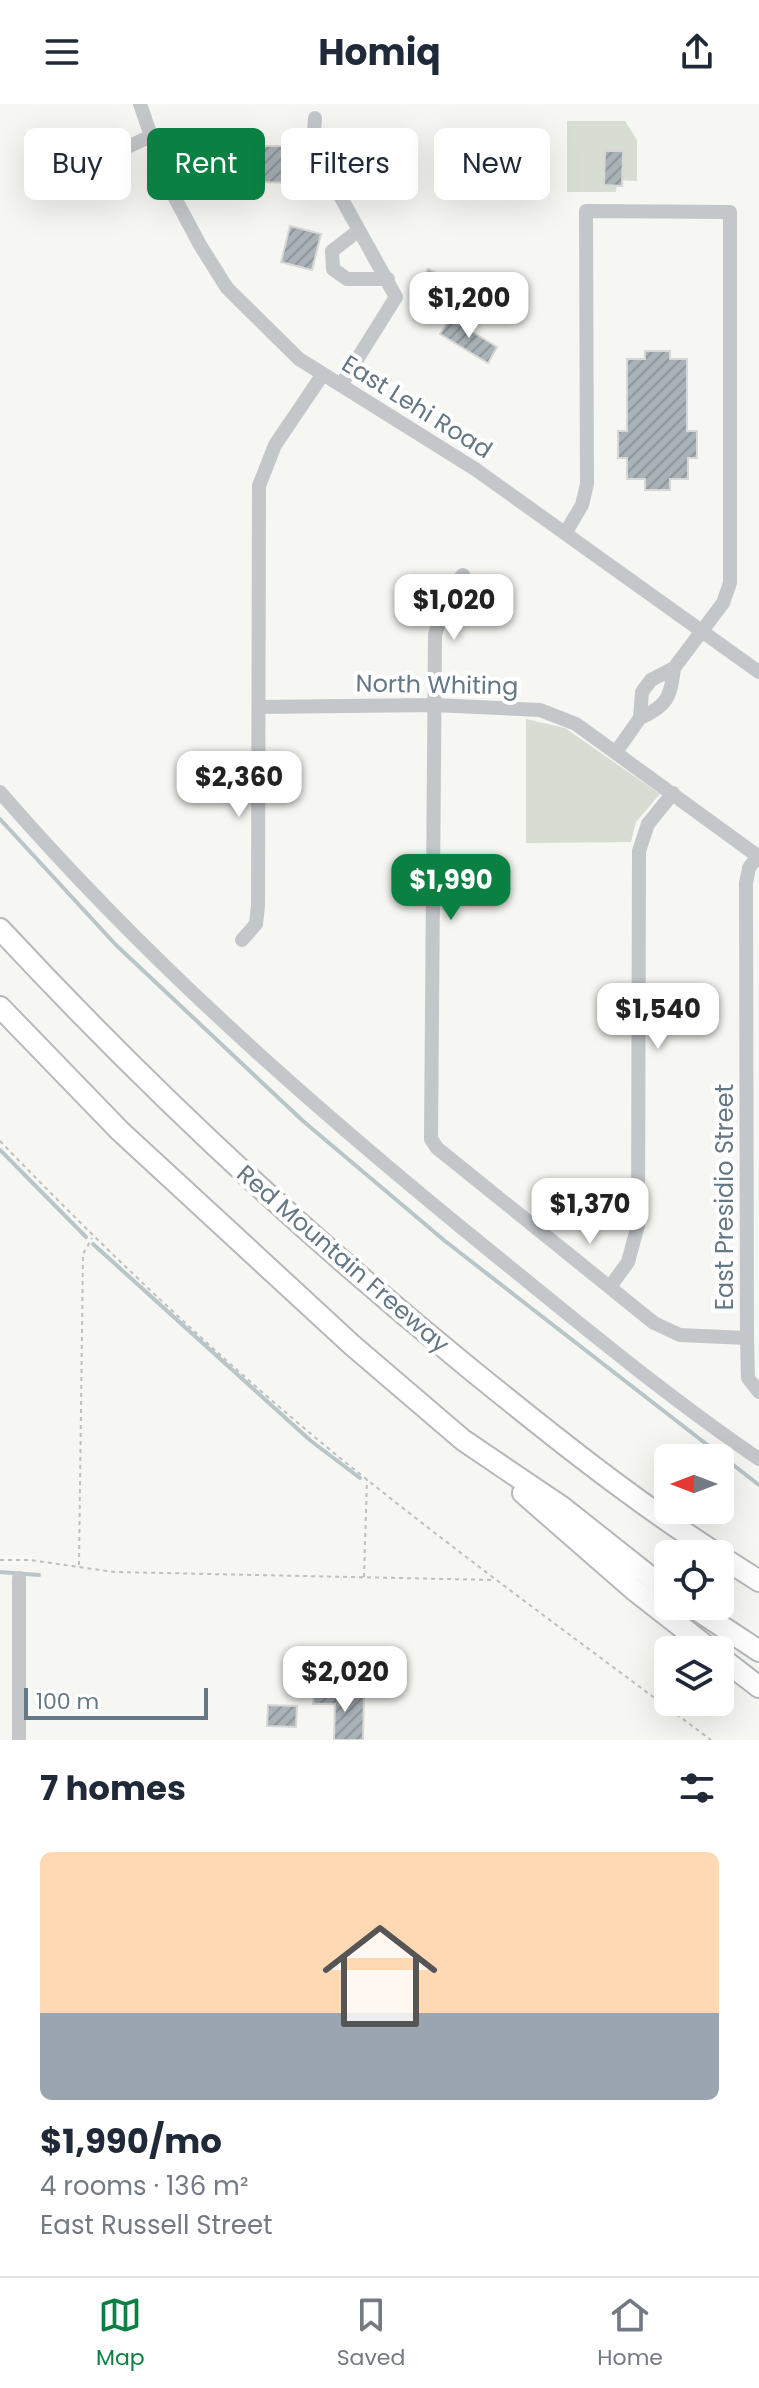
<!DOCTYPE html>
<meta charset="utf-8">
<style>
:root{--surface:#fff;--page:#f6f6f7;--text:#1f2937;--muted:#747a83;--line:#e0e1e3;--accent:#0b8043}
body{margin:0;font-family:Poppins,sans-serif;background:var(--page);color:var(--text);height:100vh;display:flex;flex-direction:column;font-size:30px;white-space:nowrap}
*{box-sizing:border-box;margin:0}
p{font-size:26px;color:var(--muted)}
.icon{flex:none;width:44px;height:44px;fill:none;stroke:currentColor;stroke-width:2;stroke-linecap:round;stroke-linejoin:round}
.map{position:relative;height:1636px;overflow:hidden}
.sheet{display:flex;flex-direction:column;background:var(--surface);flex:1}
.sheet>*{flex:none}
.top-card{position:absolute;left:24px;top:24px;width:712px;height:72px;display:flex;gap:16px}
.needle{width:52px;rotate:270deg}
.buttons{position:absolute;left:654px;top:1340px;display:grid;gap:16px}
.buttons a{display:grid;place-items:center;width:80px;height:80px;border-radius:12px;background:var(--surface);box-shadow:0 8px 32px #0002;font-size:40px}
.scale{position:absolute;left:24px;bottom:20px;width:184px;box-sizing:border-box;padding-left:8px;border:4px solid #647784;border-top:0;font-size:22px;line-height:28px;white-space:nowrap;color:#647784;-webkit-text-stroke:6px #fff;paint-order:stroke}
.price{position:absolute;translate:-50% -68px;padding:0 18px;border-radius:16px;background:#fff;color:#222;font-size:26px;line-height:52px;filter:drop-shadow(0 2px 4px #0008)}
.price::after{content:'';position:absolute;left:50%;top:48px;width:24px;height:18px;margin-left:-12px;background:inherit;clip-path:polygon(0 0,100% 0,50% 100%)}
.price.selected{background:var(--accent);color:#fff}
ul{padding:0;list-style:none}
li{display:grid;align-content:center;gap:16px;height:424px;padding:0 40px}
li span{display:grid;place-items:center;height:248px;border-radius:12px;color:#555}
li>.icon{margin-inline-start:auto}
span .icon{width:144px;height:144px;fill:#fffc;stroke-width:1}
li b{font-size:34px}
h2{display:flex;justify-content:space-between;align-items:center;height:96px;padding:0 40px;font-size:34px}
.chip{padding:0 28px;border-radius:12px;background:var(--surface);box-shadow:0 8px 32px #0002;font-size:28px;line-height:72px}
.chip.selected{background:var(--accent);color:#fff}
header{display:flex;justify-content:space-between;align-items:center;height:104px;padding:0 40px;background:var(--surface);font-size:36px;font-weight:700}
.tab-bar{display:flex;justify-content:space-around;align-items:center;height:112px;border-top:2px solid var(--line);background:var(--surface);font-size:22px;color:var(--muted)}
.tab-bar a{display:grid;justify-items:center;gap:4px}
.tab-bar .selected{color:var(--accent)}
.map>svg:first-child{display:block}
</style>
<header><svg class="icon" aria-label="menu" viewBox="0 0 24 24"><path d="M4 6h16M4 12h16M4 18h16"/></svg>Homiq<svg class="icon" aria-label="share" viewBox="0 0 24 24"><path d="M12 15V3M7 8l5-5 5 5M5 13v7h14v-7"/></svg></header>
<div class="map">
<svg width="759" height="1636" viewBox="0 0 759 1636">
<defs>
<pattern id="building-hatch" width="6" height="6" patternUnits="userSpaceOnUse" patternTransform="scale(2)"><rect width="6" height="6" fill="#a9b2b7"/><path d="M-1 1l2-2M0 6l6-6M5 7l2-2" fill="none" stroke="#8d969a"/></pattern>
</defs>
<rect width="100%" height="100%" fill="#f6f6f2"/>
<path fill="#d7ddd3" d="M 567,17 L 625,17 L 637,36 L 637,77 L 617,76 L 616,88 L 567,88 Z
M 526,615 L 565,624 L 660,690 L 636,718 L 631,738 L 526,739 Z"/>
<g fill="none" stroke-linecap="round" stroke-linejoin="round">
<path stroke="#b8c6c9" stroke-width="4" d="M 0,715 L 116,841 L 303,1017 L 445,1137 L 759,1381
M 0,1046 L 86,1133
M 93,1140 L 311,1337 L 360,1374
M 0,1468 L 39,1471"/>
</g>
<path fill="url(#building-hatch)" stroke="#d7d7d5" stroke-width="2" d="M 260,42 L 292,42 L 291,79 L 260,78 Z
M 605,47 L 623,47 L 622,82 L 604,81 Z
M 290,122 L 321,130 L 312,166 L 281,158 Z
M 428,165 L 449,175 L 443,189 L 421,179 Z
M 450,214 L 497,243 L 488,259 L 440,230 Z
M 645,247 L 670,247 L 670,255 L 687,255 L 687,327 L 697,327 L 697,354 L 688,354 L 688,375 L 670,375 L 670,386 L 645,386 L 645,375 L 627,375 L 627,354 L 618,354 L 618,327 L 627,327 L 627,255 L 645,255 Z
M 314,1588 L 364,1589 L 363,1636 L 334,1636 L 335,1600 L 313,1600 Z
M 268,1601 L 297,1602 L 296,1623 L 267,1622 Z"/>
<g fill="none" stroke-linecap="round" stroke-linejoin="round">
<defs>
<path id="highway" d="M 0,825 C 146,982 303,1129 469,1264 C 549,1329 630,1394 717,1450
M 0,903 L 120,1027 L 352,1241 L 463,1336 L 562,1403 L 668,1487
M 523,1389 L 633,1485 L 711,1546
M 720,1452 L 759,1477
M 691,1502 L 759,1547
M 720,1553 L 759,1583"/>
</defs>
<use href="#highway" stroke="#b6b9bc" stroke-width="24"/>
<path stroke="#bdbfc1" stroke-width="2" stroke-dasharray="4 4" stroke-linecap="butt" d="M 0,1037 C 100,1141 206,1242 317,1335 C 444,1440 579,1537 711,1636
M 0,1456 L 30,1456 L 114,1468 L 494,1476
M 79,1461 L 83,1150 L 92,1134
M 364,1473 L 367,1375"/>
<path stroke="#c3c7ca" stroke-width="14" d="M 140,0 L 168,81 L 200,141 L 227,184 L 299,255 L 475,365 L 759,568
M 315,14 L 313,43 L 396,193 L 341,281
M 119,47 L 151,32
M 358,127 L 332,147 L 333,165 L 347,175 L 388,175
M 566,428 L 582,401 L 587,380 L 586,107 L 730,108 L 730,479 L 723,499 L 674,564 L 651,576 L 642,588 L 640,614 L 616,648
M 463,471 L 446,492 L 435,531 L 431,1035 L 437,1044 L 654,1219 L 680,1231 L 747,1234
M 259,603 L 434,601 L 540,606 L 576,620 L 759,753
M 640,614 C 667,602 671,593 674,564
M 0,688 C 150,861 322,1011 500,1155 C 584,1223 669,1294 759,1355
M 758,752 L 749,764 L 746,779 L 747,1234 L 748,1274 L 759,1288
M 242,836 L 256,820 L 258,802 L 259,382 L 275,341 L 323,270
M 610,1183 L 628,1158 L 638,1121 L 639,747 L 648,720 L 673,689
M 19,1474 L 19,1636"/>
<use href="#highway" stroke="#fff" stroke-width="20"/>
</g>
<g text-anchor="middle" stroke-width="8" stroke-linejoin="round" paint-order="stroke">
<g font-size="24" fill="#647784" stroke="#fff">
<text transform="translate(417 303) rotate(32)" y="8">East Lehi Road</text>
<text transform="translate(437 581) rotate(1)" y="8">North Whiting</text>
<text transform="translate(725 1093) rotate(-90)" y="8">East Presidio Street</text>
<text transform="translate(343 1155) rotate(41)" y="8">Red Mountain Freeway</text>
</g>
</g>
</svg>
<div class="buttons">
<a><svg class="needle" viewBox="-14 -14 28 28"><path d="M0-13l5 13h-10z" fill="#e53935"/><path d="M0 13l5-13h-10z" fill="#747a83"/></svg></a>
<a><svg class="icon" aria-label="locate" viewBox="0 0 24 24"><circle cx="12" cy="12" r="6"/><path d="M12 2v4M12 18v4M2 12h4M18 12h4"/></svg></a>
<a><svg class="icon" aria-label="layers" viewBox="0 0 24 24"><path d="M12 4l9 5-9 5-9-5zM3 14l9 5 9-5"/></svg></a>
</div>
<div class="scale">100 m</div>
<b class="price" style="left:469px;top:236px">$1,200</b>
<b class="price" style="left:454px;top:538px">$1,020</b>
<b class="price" style="left:239px;top:715px">$2,360</b>
<b class="price selected" style="left:451px;top:818px">$1,990</b>
<b class="price" style="left:658px;top:947px">$1,540</b>
<b class="price" style="left:590px;top:1142px">$1,370</b>
<b class="price" style="left:345px;top:1610px">$2,020</b>
<div class="top-card">
<a class="chip">Buy</a>
<a class="chip selected">Rent</a>
<a class="chip">Filters</a>
<a class="chip">New</a>
</div>
</div>
<section class="sheet">
<h2>7 homes<svg class="icon" aria-label="filters" viewBox="0 0 24 24"><path d="M4 7h16M4 17h16"/><circle cx="9" cy="7" r="2"/><circle cx="15" cy="17" r="2"/></svg></h2>
<ul>
<li><span style="background:linear-gradient(#ffd9b3 65%,#9aa5b1 0)"><svg class="icon" aria-label="home" viewBox="0 0 24 24"><path d="M3 11l9-7 9 7M6 9v11h12V9"/></svg></span><div><b>$1,990/mo</b><p>4 rooms · 136 m²</p><p>East Russell Street</p></div></li>
</ul>
</section>
<nav class="tab-bar">
<a class="selected"><svg class="icon" aria-label="map" viewBox="0 0 24 24"><path d="M3 6l6-2 6 2 6-2v14l-6 2-6-2-6 2zM9 4v14M15 6v14"/></svg>Map</a>
<a><svg class="icon" aria-label="saved" viewBox="0 0 24 24"><path d="M7 4h10v16l-5-4-5 4z"/></svg>Saved</a>
<a><svg class="icon" aria-label="home" viewBox="0 0 24 24"><path d="M3 11l9-7 9 7M6 9v11h12V9"/></svg>Home</a>
</nav>
